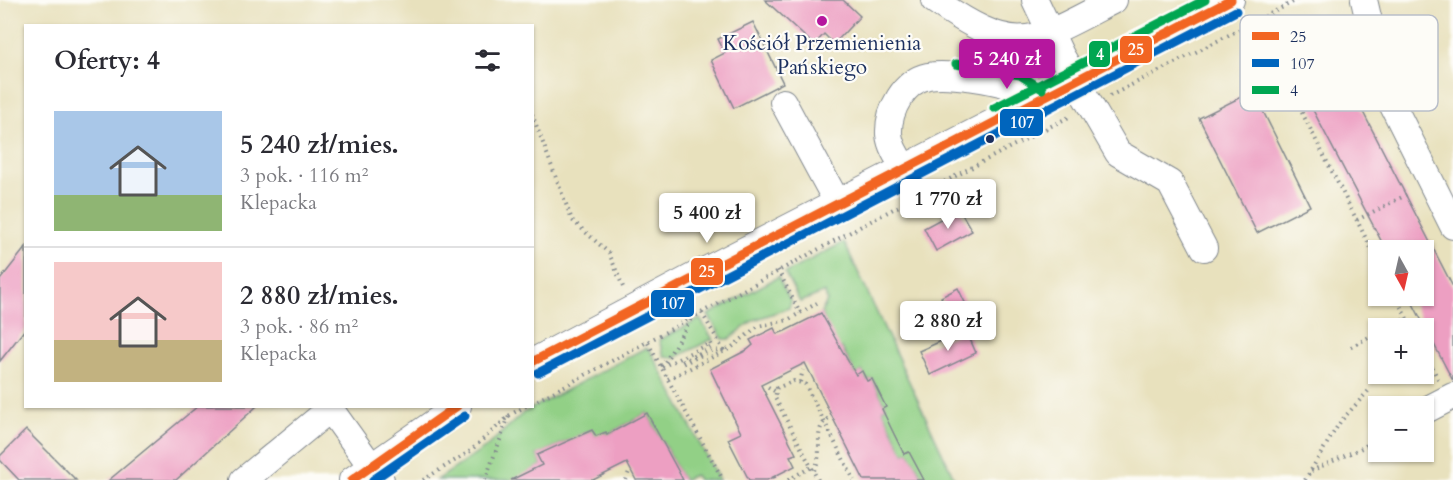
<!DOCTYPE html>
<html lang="pl">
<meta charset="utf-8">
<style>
:root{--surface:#fff;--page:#f2f2f3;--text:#2b2b33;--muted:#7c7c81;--line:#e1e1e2;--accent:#b5179e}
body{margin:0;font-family:Cardo,serif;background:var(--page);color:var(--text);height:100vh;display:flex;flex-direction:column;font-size:22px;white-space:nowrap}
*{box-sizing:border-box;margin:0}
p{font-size:20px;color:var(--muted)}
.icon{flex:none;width:33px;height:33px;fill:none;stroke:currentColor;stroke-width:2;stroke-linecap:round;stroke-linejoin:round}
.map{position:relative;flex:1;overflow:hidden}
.panel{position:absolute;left:24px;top:24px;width:510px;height:384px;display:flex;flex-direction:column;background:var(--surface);border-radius:0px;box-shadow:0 2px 4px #0004}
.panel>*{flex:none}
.needle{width:39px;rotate:172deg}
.fabs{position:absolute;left:1368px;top:240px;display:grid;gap:12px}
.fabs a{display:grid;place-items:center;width:66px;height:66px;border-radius:0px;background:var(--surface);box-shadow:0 2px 4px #0004;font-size:30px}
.price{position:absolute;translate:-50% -51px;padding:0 14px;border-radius:6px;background:#fff;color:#222;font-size:20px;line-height:39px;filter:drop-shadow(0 2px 3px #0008)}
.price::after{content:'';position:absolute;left:50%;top:36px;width:18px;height:14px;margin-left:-9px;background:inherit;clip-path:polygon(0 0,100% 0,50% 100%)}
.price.active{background:var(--accent);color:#fff}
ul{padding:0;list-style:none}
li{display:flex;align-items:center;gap:18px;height:150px;padding:0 30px}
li+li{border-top:2px solid var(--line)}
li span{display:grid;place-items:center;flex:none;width:168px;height:120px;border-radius:0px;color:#555}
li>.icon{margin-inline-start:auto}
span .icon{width:72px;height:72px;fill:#fffc;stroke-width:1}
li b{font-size:26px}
h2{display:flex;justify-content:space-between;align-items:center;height:72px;padding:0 30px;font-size:26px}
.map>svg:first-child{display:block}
</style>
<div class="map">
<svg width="1453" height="480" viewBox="0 0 1453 480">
<rect width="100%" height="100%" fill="#fdfcf7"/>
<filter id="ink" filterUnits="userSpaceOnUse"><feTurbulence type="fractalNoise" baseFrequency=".0167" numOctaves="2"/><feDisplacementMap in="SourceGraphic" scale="12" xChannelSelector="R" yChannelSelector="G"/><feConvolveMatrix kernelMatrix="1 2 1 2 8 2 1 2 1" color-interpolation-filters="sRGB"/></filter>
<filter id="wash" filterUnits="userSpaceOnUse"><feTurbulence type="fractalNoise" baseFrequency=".008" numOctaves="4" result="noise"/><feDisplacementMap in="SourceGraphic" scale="24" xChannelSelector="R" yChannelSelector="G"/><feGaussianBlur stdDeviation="1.35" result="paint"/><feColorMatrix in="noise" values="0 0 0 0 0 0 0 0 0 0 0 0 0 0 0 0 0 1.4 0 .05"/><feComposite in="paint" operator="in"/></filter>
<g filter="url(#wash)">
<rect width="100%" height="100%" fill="#e8e1bd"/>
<path fill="#92d086" stroke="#568072" stroke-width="1.5" d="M 844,242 L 955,480 L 924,480 L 909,452 L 904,454 L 882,409 L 886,407 L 872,379 L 867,381 L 862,371 L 856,375 L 842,348 L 839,349 L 821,313 L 827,301 L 825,292 L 800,302 L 785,273 Z
M 778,277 L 791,302 L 789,308 L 754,320 L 729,339 L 723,339 L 708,315 Z
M 700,319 L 714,341 L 710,340 L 675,358 L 664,357 L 659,340 Z
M 645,348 L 650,350 L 719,480 L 698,480 L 695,475 L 683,480 L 647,413 L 607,435 L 606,432 L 596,436 L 592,430 L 537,455 L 542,465 L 515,480 L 437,480 L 485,448 L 523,413 Z"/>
<g id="blocks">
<path fill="#ed9fc2" d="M 765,0 L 843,0 L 860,16 L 834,44 L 824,34 L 814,45 Z
M 753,22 L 783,83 L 734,108 L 711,60 L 725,53 L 718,39 Z
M 1327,42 L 1453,287 L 1453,381 L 1409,296 L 1424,296 L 1424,250 L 1386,250 L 1288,62 Z
M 1253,91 L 1310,206 L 1257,233 L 1199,118 Z
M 959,209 L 972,231 L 936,251 L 924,228 Z
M 26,247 L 26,328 L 0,361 L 0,280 Z
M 958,288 L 971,315 L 954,324 L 941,297 Z
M 821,313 L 856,375 L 862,371 L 867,381 L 872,379 L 886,407 L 882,409 L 892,430 L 904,454 L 909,452 L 924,480 L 864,480 L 805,363 L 761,385 L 796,454 L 790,456 L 795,466 L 767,480 L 749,480 L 728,439 L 741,433 L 710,369 L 747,350 L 753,345 L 750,340 L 774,328 L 777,334 L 785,331 Z
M 966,330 L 976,353 L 930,375 L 919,351 Z
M 198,406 L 257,406 L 176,480 L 109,480 Z
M 647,413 L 683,480 L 636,480 L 627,463 L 593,480 L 511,480 L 542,465 L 537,455 L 592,430 L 596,436 L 606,432 L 607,435 Z
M 26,430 L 76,480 L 19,480 L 0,460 L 0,456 Z"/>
</g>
</g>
<g filter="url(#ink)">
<use href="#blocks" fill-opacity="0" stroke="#82888e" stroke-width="1.5"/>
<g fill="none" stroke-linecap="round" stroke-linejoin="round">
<defs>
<path id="minor" d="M 934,0 C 1018,58 1030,44 1114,0
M 1035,0 L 1061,55 L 1118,153 L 1170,183 L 1204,248
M 1364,0 L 1385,90 L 1453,226
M 783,102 L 837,202
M 904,167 C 897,157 890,146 889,134 C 888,110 904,81 928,76 C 950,72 995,81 1016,87 C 1023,89 1029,95 1035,99
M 532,362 L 696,275 L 1231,0
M 328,406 L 381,480
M 1424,411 L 1453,396
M 244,480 L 330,409
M 352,480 L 458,406"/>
</defs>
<use href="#minor" stroke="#82888e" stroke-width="28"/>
<path stroke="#82888e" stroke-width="4" stroke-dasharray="1.5 4.5" stroke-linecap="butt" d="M 1291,91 L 1378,262
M 1110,96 L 1297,0
M 532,114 L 572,220 L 609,253 L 623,287
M 1357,220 L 1410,193
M 778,270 L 800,313
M 1395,296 L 1412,328
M 702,313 L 724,351
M 1386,328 L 1407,318
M 648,343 L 723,480
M 1351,347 L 1378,332
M 1424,351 L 1438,379
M 662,367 L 710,343 L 712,347 L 681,362 L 682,364 L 713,350 L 724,351
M 662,367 L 691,319
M 668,379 L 731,348 L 758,326 L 788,320 L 817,303
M 800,382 L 803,370
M 768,387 L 776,392
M 532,403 C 712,309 888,209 1069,117
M 814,470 C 826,451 809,428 832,416
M 1311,471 L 1364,447 L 1378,436
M 774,477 L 775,480
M 423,480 L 469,452 L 510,415 L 526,406
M 485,480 L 509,416
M 626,480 L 630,469
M 788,480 L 811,467
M 818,480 L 775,398 L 777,388 L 794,381 L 805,384 L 854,480
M 1305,480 L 1340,422 L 1371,388"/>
<use href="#minor" stroke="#fff" stroke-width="26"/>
<defs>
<path id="bus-1" d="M 532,362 L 1231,0
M 352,480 L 457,406"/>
<path id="bus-2" d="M 538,373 L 1236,11
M 373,480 L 465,416"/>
<path id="bus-3" d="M 956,64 L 1020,75 L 1042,89
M 994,108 L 1205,0"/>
</defs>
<use href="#bus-1" stroke="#fdfcf7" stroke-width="14"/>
<use href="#bus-2" stroke="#fdfcf7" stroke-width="14"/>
<use href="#bus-3" stroke="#fdfcf7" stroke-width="14"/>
<use href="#bus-1" stroke="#f26522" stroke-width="9"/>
<use href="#bus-2" stroke="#0065bd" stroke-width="9"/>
<use href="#bus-3" stroke="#00a651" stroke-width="9"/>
</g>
</g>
<circle fill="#b5179e" stroke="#fdfcf7" stroke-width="2" cx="822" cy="21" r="6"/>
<circle fill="#1b2f5e" stroke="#fdfcf7" stroke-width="2" cx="990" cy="139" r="5"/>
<g text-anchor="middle" stroke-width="4.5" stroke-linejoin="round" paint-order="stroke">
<g font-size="21" fill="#1b2f5e" stroke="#fdfcf7">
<text x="822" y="50">Kościół Przemienienia<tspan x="822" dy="24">Pańskiego</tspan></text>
</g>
</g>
<rect x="1240" y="15" width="198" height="96" rx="9" fill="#fdfcf7" stroke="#b9bec9" stroke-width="1.5"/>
<rect x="1252" y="32" width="27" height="8" fill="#f26522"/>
<rect x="1252" y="59" width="27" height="8" fill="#0065bd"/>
<rect x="1252" y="86" width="27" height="8" fill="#00a651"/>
<g font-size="16" fill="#1b2f5e">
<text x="1290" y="42">25</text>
<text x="1290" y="69">107</text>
<text x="1290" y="96">4</text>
</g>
<g stroke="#fdfcf7" stroke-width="2">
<rect x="1119" y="35" width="34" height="29" rx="6" fill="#f26522"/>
<rect x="1088" y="40" width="23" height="28" rx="6" fill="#00a651"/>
<rect x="999" y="108" width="45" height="29" rx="6" fill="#0065bd"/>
<rect x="690" y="257" width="34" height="29" rx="6" fill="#f26522"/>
<rect x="650" y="289" width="45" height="29" rx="6" fill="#0065bd"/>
</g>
<g font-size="16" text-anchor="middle" font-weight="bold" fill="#fff">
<text x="1136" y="55">25</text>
<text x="1100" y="60">4</text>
<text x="1022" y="128">107</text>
<text x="707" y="277">25</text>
<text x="673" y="309">107</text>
</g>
</svg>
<div class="fabs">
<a><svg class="needle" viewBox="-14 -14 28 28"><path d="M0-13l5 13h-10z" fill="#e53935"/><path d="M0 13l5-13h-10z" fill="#7c7c81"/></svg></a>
<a>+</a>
<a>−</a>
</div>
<b class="price active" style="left:1007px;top:90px">5 240 zł</b>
<b class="price" style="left:948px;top:230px">1 770 zł</b>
<b class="price" style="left:707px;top:244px">5 400 zł</b>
<b class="price" style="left:948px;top:352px">2 880 zł</b>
<section class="panel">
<h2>Oferty: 4<svg class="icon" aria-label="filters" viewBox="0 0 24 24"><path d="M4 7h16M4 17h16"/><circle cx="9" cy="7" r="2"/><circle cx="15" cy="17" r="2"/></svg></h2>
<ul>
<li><span style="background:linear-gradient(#a9c7e8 70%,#8fb573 0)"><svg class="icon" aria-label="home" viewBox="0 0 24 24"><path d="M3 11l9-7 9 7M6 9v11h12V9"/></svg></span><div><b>5 240 zł/mies.</b><p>3 pok. · 116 m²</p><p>Klepacka</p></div></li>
<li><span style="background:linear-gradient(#f6c9c9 65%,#c2b280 0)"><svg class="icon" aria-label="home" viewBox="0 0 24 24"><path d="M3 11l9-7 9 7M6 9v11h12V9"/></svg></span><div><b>2 880 zł/mies.</b><p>3 pok. · 86 m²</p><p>Klepacka</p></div></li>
</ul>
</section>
</div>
